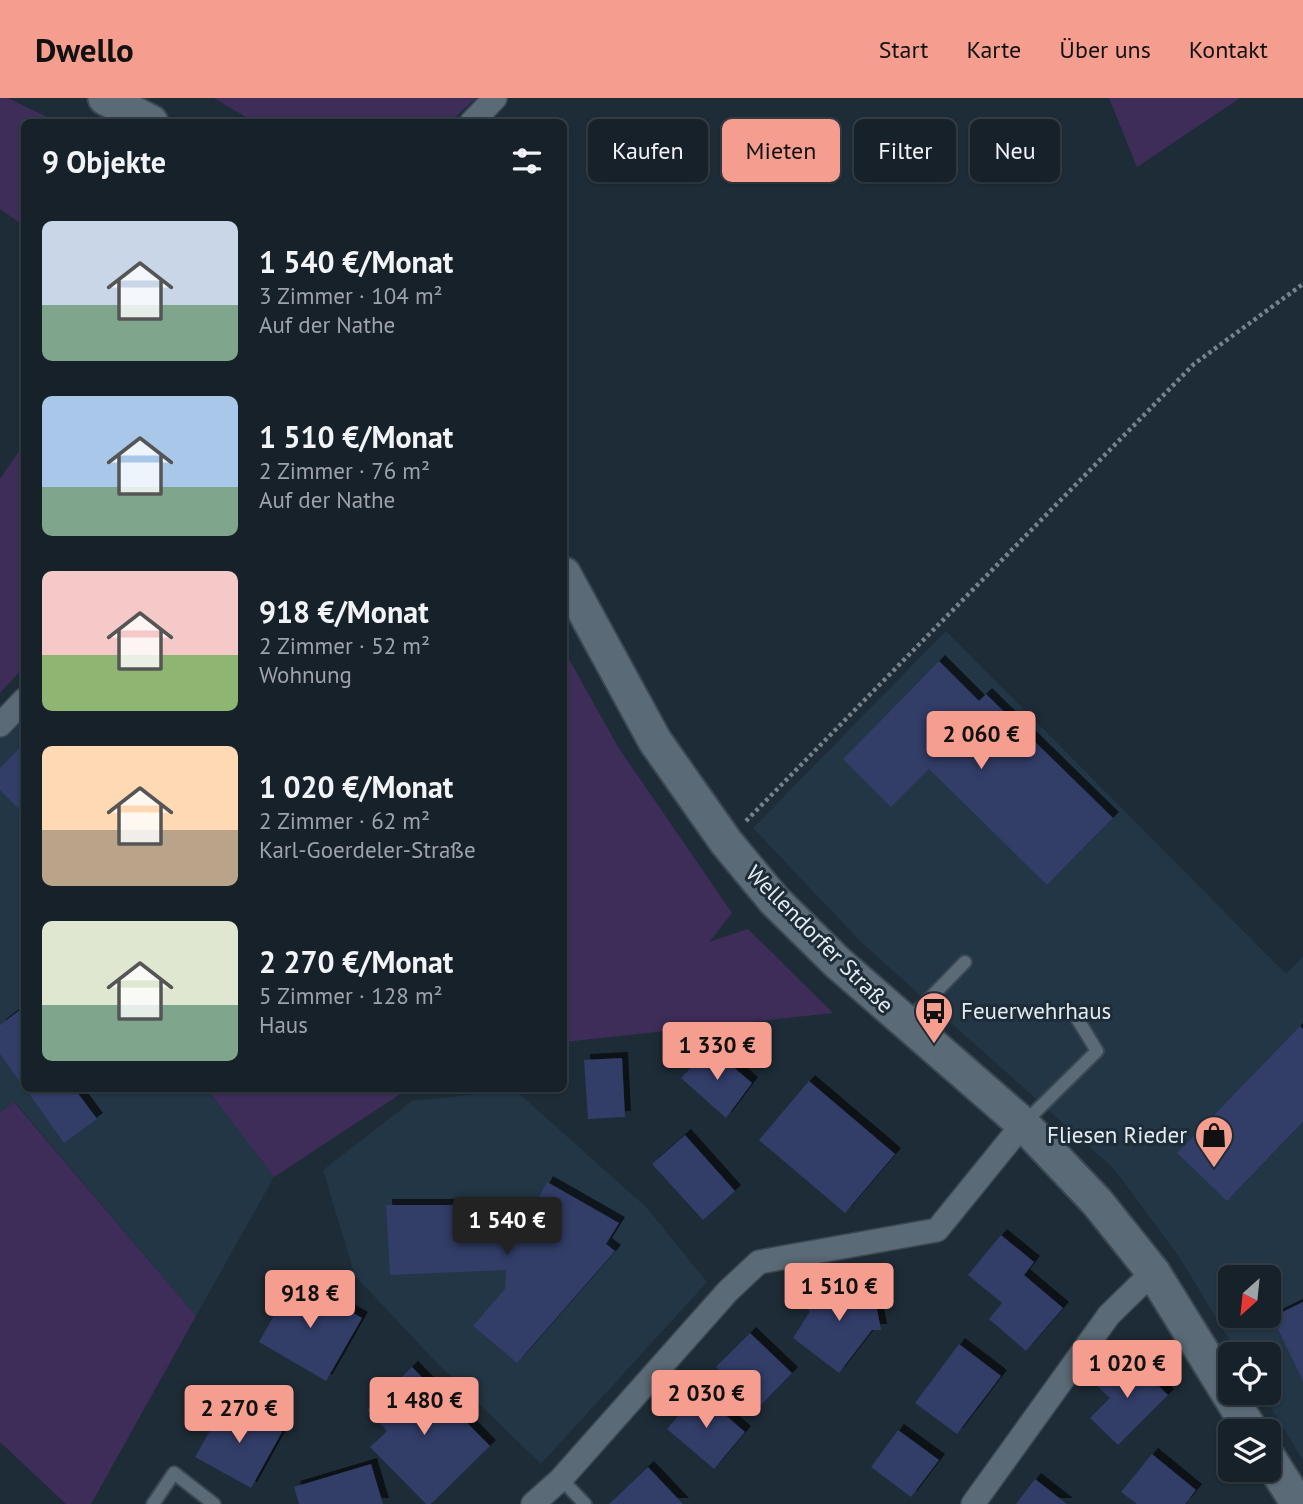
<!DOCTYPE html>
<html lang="de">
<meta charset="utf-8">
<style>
:root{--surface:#162129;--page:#1f2931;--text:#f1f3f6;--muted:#9ea3a8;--line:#353e46;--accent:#f59d8f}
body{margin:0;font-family:"PT Sans",sans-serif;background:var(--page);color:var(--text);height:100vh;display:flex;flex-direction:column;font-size:26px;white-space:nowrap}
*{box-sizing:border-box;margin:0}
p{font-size:23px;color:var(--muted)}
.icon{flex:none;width:38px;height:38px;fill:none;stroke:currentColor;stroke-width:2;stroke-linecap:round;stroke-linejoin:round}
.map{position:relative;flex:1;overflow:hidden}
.drawer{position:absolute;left:21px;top:21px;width:546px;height:973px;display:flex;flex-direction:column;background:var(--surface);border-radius:10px;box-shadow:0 2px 5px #0004,0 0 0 2px var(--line)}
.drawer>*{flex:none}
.banner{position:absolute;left:588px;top:21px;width:609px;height:63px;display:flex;gap:14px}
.needle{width:46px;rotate:207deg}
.controls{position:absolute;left:1218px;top:1167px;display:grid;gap:14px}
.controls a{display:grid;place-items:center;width:63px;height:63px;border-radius:10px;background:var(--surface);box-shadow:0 2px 5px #0004,0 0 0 2px var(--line);font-size:35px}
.price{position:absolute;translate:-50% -60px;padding:0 16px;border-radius:7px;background:var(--accent);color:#111;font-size:23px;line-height:46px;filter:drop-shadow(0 2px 4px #0008)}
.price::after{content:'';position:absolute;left:50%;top:42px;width:21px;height:16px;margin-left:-10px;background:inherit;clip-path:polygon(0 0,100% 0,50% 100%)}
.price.active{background:#222;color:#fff}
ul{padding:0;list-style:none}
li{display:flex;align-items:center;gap:21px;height:175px;padding:0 21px}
li span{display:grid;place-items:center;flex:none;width:196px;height:140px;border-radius:10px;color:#555}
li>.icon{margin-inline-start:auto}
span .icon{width:84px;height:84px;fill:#fffc;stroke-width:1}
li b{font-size:30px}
h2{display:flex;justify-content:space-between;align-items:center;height:84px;padding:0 21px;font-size:30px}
.pill{padding:0 24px;border-radius:10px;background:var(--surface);box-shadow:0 2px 5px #0004,0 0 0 2px var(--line);font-size:24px;line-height:63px}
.pill.active{background:var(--accent);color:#111}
header{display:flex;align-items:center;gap:42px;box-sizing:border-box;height:98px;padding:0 35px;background:var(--accent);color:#111}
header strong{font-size:33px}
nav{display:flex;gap:38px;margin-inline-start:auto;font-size:24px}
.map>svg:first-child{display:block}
</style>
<header>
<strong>Dwello</strong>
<nav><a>Start</a><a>Karte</a><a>Über uns</a><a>Kontakt</a></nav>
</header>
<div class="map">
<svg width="1303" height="1406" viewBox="0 0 1303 1406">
<defs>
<filter id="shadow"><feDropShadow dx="6" dy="-6" stdDeviation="0" flood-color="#0009"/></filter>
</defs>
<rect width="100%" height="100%" fill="#1e2c37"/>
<path fill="#223645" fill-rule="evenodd" d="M 946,533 L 1286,876 L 1303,859 L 1303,1362 L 1262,1295 L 1269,1295 L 1269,1256 L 1238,1256 L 1178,1157 L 1114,1071 L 861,844 L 753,730 ZM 1230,1180 L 1269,1180 L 1269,1218 L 1230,1218 Z
M 24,610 L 24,990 L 207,991 L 274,1079 L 196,1218 L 15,1004 L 0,1015 L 0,634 Z
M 515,992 L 647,1110 L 707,1184 L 541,1366 L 437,1265 L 355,1178 L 323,1072 L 412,1003 Z"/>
<path fill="#3e2d58" d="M 0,0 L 8,0 L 57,24 L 24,24 L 24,128 L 0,111 Z
M 214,0 L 476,0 L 450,24 L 254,24 Z
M 1109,0 L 1240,0 L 1137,69 Z
M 24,346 L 24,569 L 0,595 L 0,381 Z
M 564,552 L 618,649 L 732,815 L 709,844 L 748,831 L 833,915 L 564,944 Z
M 207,991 L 408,991 L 274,1079 Z
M 14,1004 L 196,1218 L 91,1406 L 66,1406 L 0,1344 L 0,1015 Z"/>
<path fill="#313c68" filter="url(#shadow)" d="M 939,563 L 979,603 L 986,596 L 1113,720 L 1047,787 L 929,671 L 891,709 L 843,661 Z
M 24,645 L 24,712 L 22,714 L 0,692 L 0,670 Z
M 24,909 L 24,990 L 0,956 L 0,927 Z
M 1300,928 L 1303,931 L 1303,1024 L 1227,1103 L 1177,1055 Z
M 710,949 L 752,985 L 726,1020 L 681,980 Z
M 622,960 L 625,1019 L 588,1021 L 584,962 Z
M 809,983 L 895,1056 L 845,1115 L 759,1042 Z
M 25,990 L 74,990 L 97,1021 L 64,1045 Z
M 685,1037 L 735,1093 L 703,1122 L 652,1066 Z
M 547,1084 L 619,1125 L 606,1146 L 615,1153 L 517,1265 L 473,1228 L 505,1191 L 506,1172 L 390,1177 L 386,1107 L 501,1107 L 504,1122 L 526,1123 Z
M 1001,1137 L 1034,1164 L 1024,1177 L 1063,1210 L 1026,1253 L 989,1221 L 1002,1205 L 968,1177 Z
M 294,1182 L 362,1220 L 326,1283 L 259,1244 Z
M 872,1185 L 881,1232 L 872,1232 L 839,1275 L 793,1240 L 809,1215 L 808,1193 Z
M 1303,1204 L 1303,1283 L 1272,1219 Z
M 750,1235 L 792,1275 L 758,1310 L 716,1269 Z
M 959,1246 L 1001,1278 L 957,1336 L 915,1305 Z
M 1128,1258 L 1168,1297 L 1118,1347 L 1090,1320 L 1110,1300 L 1097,1288 Z
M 412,1269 L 490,1348 L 431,1406 L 426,1406 L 370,1349 L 387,1333 L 367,1312 Z
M 699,1294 L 745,1334 L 714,1371 L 667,1331 Z
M 227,1303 L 282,1334 L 251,1390 L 195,1359 Z
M 898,1332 L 939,1362 L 911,1399 L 871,1369 Z
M 1152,1356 L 1196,1392 L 1185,1406 L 1137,1406 L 1121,1394 Z
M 371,1366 L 383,1406 L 299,1406 L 294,1389 Z
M 648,1369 L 683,1406 L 609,1406 Z
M 1035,1381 L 1067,1406 L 1016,1406 Z"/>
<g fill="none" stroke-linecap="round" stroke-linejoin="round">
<defs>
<path id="lane" d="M 906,925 L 965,864
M 1023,1026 L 1097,953 L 1078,922
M 561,1381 L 585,1406
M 153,1406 L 174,1375 L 214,1406"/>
<path id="street" d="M 472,24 L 495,0
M 0,627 L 24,602
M 533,1406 L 561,1381 L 728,1193 L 759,1164 L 937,1132 L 1023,1026
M 973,1406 L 1109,1217 L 1153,1174"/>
<path id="secondary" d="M 105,0 L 151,24
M 564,476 L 655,643 L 726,744 L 774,802 L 838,865 L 1023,1026 L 1097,1104 L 1153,1174 L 1252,1334
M 1269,1360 L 1298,1406"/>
</defs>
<use href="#lane" stroke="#3c4851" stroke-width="16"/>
<use href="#street" stroke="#3c4851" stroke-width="26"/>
<use href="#secondary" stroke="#3c4851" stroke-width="37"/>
<path stroke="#77838c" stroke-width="4.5" stroke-dasharray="3.5 3.5" stroke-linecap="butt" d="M 746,723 L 1194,266 L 1303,186"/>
<use href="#lane" stroke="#5a6a76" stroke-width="12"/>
<use href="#street" stroke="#5a6a76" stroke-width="23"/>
<use href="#secondary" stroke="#5a6a76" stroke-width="33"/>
</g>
<defs>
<symbol id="bus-pin" viewBox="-11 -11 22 30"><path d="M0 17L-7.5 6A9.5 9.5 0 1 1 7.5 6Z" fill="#f59d8f" stroke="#1e2c37"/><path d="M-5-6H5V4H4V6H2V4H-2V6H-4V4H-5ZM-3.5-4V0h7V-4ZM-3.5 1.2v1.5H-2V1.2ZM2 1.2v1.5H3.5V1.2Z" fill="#111"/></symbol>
<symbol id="shop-pin" viewBox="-11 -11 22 30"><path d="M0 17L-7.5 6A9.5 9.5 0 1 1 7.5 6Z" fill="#f59d8f" stroke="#1e2c37"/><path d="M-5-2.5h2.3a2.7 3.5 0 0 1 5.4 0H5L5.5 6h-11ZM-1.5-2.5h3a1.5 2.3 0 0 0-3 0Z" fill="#111"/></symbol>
</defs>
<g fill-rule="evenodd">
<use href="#bus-pin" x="912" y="891" width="44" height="60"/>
<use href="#shop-pin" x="1192" y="1015" width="44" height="60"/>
</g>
<g text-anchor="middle" stroke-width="6" stroke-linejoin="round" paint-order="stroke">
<g font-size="23" fill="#e2ebf2" stroke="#1e2c37">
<text transform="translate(820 841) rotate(45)" y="8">Wellendorfer Straße</text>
</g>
<g font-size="23" fill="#e2ebf2" stroke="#1e2c37" text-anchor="start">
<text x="961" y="921">Feuerwehrhaus</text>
<text x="1187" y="1045" text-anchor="end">Fliesen Rieder</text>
</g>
</g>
</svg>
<div class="controls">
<a><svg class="needle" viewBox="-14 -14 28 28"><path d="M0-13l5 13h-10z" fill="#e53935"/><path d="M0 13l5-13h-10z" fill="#9ea3a8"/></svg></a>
<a><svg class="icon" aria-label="locate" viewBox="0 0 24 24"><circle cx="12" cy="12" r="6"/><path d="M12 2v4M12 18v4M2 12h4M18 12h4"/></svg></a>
<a><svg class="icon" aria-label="layers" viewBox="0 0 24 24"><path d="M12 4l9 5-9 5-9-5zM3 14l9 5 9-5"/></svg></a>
</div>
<b class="price" style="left:981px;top:673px">2 060 €</b>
<b class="price" style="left:717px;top:984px">1 330 €</b>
<b class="price active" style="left:507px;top:1159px">1 540 €</b>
<b class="price" style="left:839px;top:1225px">1 510 €</b>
<b class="price" style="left:310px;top:1232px">918 €</b>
<b class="price" style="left:1127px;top:1302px">1 020 €</b>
<b class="price" style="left:706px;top:1332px">2 030 €</b>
<b class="price" style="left:424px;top:1339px">1 480 €</b>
<b class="price" style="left:239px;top:1347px">2 270 €</b>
<div class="banner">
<a class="pill">Kaufen</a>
<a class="pill active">Mieten</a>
<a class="pill">Filter</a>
<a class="pill">Neu</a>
</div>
<section class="drawer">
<h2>9 Objekte<svg class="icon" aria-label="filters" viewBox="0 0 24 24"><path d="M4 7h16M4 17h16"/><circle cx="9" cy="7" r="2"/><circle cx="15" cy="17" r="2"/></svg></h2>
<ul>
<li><span style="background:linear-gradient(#c9d6e8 60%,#7fa58c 0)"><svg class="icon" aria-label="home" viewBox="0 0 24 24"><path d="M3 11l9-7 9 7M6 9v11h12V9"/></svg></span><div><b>1 540 €/Monat</b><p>3 Zimmer · 104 m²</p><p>Auf der Nathe</p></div></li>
<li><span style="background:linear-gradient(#a9c7e8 65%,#7fa58c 0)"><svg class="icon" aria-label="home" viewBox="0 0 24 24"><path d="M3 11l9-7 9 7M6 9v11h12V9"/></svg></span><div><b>1 510 €/Monat</b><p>2 Zimmer · 76 m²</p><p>Auf der Nathe</p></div></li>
<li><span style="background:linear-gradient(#f6c9c9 60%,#8fb573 0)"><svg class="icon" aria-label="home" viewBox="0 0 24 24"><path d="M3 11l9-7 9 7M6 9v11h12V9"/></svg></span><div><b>918 €/Monat</b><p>2 Zimmer · 52 m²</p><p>Wohnung</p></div></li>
<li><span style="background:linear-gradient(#ffd9b3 60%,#b9a48a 0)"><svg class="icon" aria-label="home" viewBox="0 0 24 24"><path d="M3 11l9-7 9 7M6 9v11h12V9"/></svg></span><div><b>1 020 €/Monat</b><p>2 Zimmer · 62 m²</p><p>Karl-Goerdeler-Straße</p></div></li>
<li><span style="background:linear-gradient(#dfe7d0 60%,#7fa58c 0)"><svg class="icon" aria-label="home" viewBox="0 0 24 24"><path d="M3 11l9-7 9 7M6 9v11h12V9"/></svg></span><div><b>2 270 €/Monat</b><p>5 Zimmer · 128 m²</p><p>Haus</p></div></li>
</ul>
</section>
</div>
